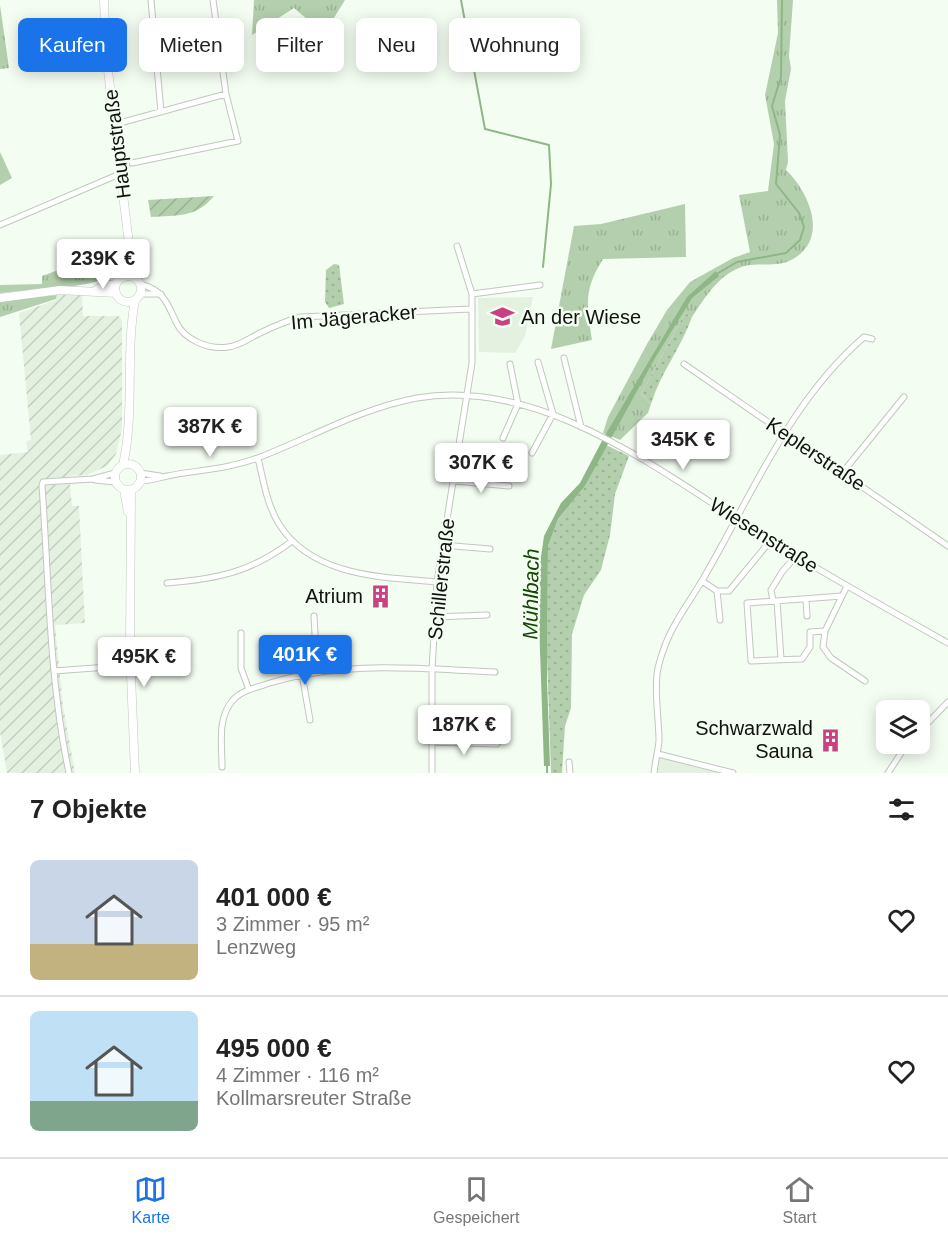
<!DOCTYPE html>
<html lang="de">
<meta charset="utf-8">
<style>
:root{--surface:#fff;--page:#f6f6f6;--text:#222;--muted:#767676;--line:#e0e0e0;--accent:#1a73e8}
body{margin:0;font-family:Helvetica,sans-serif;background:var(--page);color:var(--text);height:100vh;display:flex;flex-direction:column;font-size:22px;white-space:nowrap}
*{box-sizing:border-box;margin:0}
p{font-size:20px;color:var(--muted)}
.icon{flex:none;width:33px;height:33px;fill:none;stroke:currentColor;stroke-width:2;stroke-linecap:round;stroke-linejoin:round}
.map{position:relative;height:773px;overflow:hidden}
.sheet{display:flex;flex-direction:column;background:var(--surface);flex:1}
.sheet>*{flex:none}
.guide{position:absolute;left:18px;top:18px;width:600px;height:54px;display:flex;gap:12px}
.controls{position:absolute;left:876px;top:700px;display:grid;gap:12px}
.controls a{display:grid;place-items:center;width:54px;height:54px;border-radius:9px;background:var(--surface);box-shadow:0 3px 15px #0003;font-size:30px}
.price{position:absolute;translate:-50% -51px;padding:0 14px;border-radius:6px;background:#fff;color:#222;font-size:20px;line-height:39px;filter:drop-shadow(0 2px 3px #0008)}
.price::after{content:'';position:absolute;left:50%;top:36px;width:18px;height:14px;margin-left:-9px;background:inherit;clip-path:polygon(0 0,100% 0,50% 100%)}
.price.current{background:var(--accent);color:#fff}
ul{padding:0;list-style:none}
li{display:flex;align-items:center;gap:18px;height:150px;padding:0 30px}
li+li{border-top:2px solid var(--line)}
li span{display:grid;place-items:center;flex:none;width:168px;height:120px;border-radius:9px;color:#555}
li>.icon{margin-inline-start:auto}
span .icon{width:72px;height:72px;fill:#fffc;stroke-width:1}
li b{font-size:26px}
h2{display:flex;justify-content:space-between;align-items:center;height:72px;padding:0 30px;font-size:26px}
.chip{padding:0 21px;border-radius:9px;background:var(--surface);box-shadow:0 3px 15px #0003;font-size:21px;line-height:54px}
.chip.current{background:var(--accent);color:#fff}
.tabs{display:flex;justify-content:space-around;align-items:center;height:84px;border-top:2px solid var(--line);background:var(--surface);font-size:16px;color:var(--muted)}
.tabs a{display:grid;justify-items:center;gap:3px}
.tabs .current{color:var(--accent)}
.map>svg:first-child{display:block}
</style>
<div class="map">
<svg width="948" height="773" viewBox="0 0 948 773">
<defs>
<pattern id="industrial-furrows" width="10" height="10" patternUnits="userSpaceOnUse" patternTransform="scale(1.5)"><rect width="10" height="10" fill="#e4f1e1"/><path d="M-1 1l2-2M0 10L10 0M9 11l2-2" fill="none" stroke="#c3cec0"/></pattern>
<pattern id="grass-tufts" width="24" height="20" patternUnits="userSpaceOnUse" patternTransform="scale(1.5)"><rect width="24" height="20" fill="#b4cfae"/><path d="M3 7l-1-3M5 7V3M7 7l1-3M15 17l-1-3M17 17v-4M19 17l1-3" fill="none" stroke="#9ab194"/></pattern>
<pattern id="park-dots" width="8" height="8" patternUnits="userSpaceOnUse" patternTransform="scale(1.5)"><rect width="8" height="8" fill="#b4cfae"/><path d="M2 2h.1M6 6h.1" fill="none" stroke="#9ab194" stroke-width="1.8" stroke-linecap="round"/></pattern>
<pattern id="garden-furrows" width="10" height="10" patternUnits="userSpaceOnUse" patternTransform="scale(1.5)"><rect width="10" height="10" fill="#b4cfae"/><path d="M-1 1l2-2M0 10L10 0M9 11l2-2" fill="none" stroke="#9ab194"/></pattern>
</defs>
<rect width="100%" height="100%" fill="#f4fdf2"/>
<path fill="#e4f1e1" d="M 533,297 L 525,336 L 515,353 L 479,352 L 478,298 Z
M 659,757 L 710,768 L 724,773 L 655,773 Z"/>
<path fill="url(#industrial-furrows)" d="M 82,294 L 83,316 L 119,316 L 122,321 L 122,429 L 116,454 L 107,466 L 87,475 L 69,476 L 72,506 L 79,506 L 85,623 L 55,625 L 63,706 L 75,773 L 7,773 L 0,732 L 0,455 L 28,452 L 26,441 L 31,440 L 19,313 L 56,300 L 57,295 Z"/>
<path fill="url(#grass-tufts)" d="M 254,0 L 345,0 L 324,34 L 294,8 L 252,35 Z
M 777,0 L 793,0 L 789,56 L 791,69 L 785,101 L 788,162 L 786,170 C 811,194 830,242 789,261 C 773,268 754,261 739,268 C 718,276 704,299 692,317 L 685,313 L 641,394 L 651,404 L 648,413 L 620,440 L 603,433 L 608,417 L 647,344 L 667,310 L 690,282 L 733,258 L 750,252 L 739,195 L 768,191 L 774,144 L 765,95 L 778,33 Z
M 0,5 L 9,68 L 0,69 Z
M 0,152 L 12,178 L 0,185 Z
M 685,204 L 686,257 L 603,259 C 583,291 587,305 592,340 L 551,349 L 574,226 L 601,224 Z
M 116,249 C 116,258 115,270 108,276 C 91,289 24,290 0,293 L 0,285 L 42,284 L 42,276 Z
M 57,295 L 56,299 L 0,317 L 0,301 Z"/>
<path fill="url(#park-dots)" d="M 334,264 L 339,265 L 344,304 L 329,308 L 325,302 L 326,270 Z
M 685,313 L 692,317 C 681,348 661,372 651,404 L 641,394 Z
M 606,445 L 629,456 L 615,494 L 610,535 L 601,570 L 584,595 L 572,634 L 571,708 L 565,726 L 562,773 L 551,773 L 547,656 L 548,546 L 558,519 L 585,486 Z"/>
<path fill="url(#garden-furrows)" d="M 214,196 C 196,218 178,215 151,217 L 148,200 Z"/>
<path fill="#8fb686" d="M 716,271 L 719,276 L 692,298 L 655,358 L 585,486 L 558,519 L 548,546 L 547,679 L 550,766 L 544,766 L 539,621 L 540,564 L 544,536 L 561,503 L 580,483 L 604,437 L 687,297 Z"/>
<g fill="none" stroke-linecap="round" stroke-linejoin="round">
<path stroke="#8fb686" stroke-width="2" d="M 461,0 L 485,129 L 549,145 L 551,184 L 543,267
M 715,275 L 737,262 L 786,253 L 800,240 L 804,227 L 799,213 L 776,184 L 780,135 L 772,106 L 781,77 L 782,0
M 547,763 L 547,773"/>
<defs>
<path id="street" d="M 151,0 L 161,112
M 116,124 L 226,94
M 132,163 L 238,141 L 226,94 L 213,0
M 0,225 L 122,173
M 140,284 C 163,290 167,302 176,322 C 184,340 209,350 228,347 C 239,346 248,339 258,334 C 272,327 286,321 301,317 L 470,309
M 140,294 L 161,294
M 472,294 L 540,285
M 564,358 L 581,427
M 684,364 L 948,546
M 503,438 L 518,404 L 510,364
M 532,453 L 553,414 L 538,362
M 258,458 C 263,479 267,505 279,524 C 312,577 383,577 437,582
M 843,472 L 904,397
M 140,473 L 160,476
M 95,480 L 115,482
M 140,481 C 150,481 158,478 167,476 C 198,470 230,469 260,457 C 312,437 362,408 417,398 C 546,376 668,478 771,541 C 829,576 889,610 948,643
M 455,481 L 509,486
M 442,545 L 490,549
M 702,581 L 717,591 L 729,591 L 771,540
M 167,583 C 217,579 252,572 292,541
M 847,586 L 825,631 L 823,647 L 831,658 L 865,681
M 717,591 L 720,620
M 806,599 L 807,616
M 773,601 L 771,590 L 782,572 L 796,556
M 777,601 L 781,659
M 314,616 L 317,671
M 435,617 L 487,615
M 825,631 L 810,632 L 810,647 L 802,659 L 751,661 L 747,603 L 842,596
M 241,633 L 241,668 L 249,690
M 54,671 L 121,666
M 302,674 L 310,720
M 920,731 L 948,702
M 431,742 L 497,744
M 658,754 L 733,773
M 569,762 L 570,773
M 222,767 C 222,744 217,718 233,700 C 242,690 258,687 270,683 C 344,660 419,669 495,672
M 69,773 C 49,679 49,582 42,486 L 43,482 L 93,479 L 115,473
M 432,773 L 432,670 L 437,582 L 472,363 L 472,294 L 457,246
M 654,773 C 655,762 658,752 659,741 C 659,719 653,684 659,664 C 669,627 684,611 703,579 C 752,495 789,402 864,337 L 872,339
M 888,773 L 907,744"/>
<path id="secondary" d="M 104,0 L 106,54 L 133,277
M115 289a13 13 0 1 1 26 0a13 13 0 1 1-26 0Z
M 124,277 L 128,254
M 96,290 L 104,286 L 116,284
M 0,298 L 60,290 L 116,293
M115 477a13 13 0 1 1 26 0a13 13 0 1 1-26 0Z
M 123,465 C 135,411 125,355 135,300
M 124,490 L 128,512
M 131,490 L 130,651 L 135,773"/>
</defs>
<use href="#street" stroke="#c0c8be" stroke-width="7"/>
<use href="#secondary" stroke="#c0c8be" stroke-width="9"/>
<use href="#street" stroke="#fff" stroke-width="5"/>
<use href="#secondary" stroke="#fff" stroke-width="8"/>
</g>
<defs>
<symbol id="school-bare" viewBox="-9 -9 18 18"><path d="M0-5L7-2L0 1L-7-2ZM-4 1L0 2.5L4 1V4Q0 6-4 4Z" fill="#c84283" stroke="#f4fdf2" stroke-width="2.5" paint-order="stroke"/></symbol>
<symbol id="building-bare" viewBox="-9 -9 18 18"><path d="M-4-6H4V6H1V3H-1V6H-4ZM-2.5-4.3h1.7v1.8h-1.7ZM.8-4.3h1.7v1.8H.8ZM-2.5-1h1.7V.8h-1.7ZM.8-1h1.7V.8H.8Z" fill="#c84283" stroke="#f4fdf2" stroke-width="2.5" paint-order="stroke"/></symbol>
</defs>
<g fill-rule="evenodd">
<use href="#school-bare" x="486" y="300" width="33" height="33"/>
<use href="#building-bare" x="364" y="580" width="33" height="33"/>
<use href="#building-bare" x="814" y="724" width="33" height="33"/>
</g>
<g text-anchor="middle" stroke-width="5" stroke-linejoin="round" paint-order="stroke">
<g font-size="20" fill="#10120f" stroke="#f4fdf2">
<text transform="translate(117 144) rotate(-97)" y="7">Hauptstraße</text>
<text transform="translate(354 317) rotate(-5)" y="7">Im Jägeracker</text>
<text transform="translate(816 454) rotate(34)" y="7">Keplerstraße</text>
<text transform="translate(764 535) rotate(32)" y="7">Wiesenstraße</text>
<text transform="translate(441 579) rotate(-84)" y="7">Schillerstraße</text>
</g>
<g font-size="20" fill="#10120f" stroke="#f4fdf2" text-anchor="end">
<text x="521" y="324" text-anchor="start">An der Wiese</text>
<text x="363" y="603">Atrium</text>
<text x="813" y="735">Schwarzwald<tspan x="813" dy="23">Sauna</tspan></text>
</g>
<g font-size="21" font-style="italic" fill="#124702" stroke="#f4fdf2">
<text transform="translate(531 594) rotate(-89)" y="7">Mühlbach</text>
</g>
</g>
</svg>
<div class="controls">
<a><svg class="icon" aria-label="layers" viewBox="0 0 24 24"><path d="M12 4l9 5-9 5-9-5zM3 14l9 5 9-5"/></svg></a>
</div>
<b class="price" style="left:103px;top:290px">239K €</b>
<b class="price" style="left:210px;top:458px">387K €</b>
<b class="price" style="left:683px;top:471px">345K €</b>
<b class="price" style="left:481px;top:494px">307K €</b>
<b class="price current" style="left:305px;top:686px">401K €</b>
<b class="price" style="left:144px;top:688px">495K €</b>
<b class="price" style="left:464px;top:756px">187K €</b>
<div class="guide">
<a class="chip current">Kaufen</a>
<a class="chip">Mieten</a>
<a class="chip">Filter</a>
<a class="chip">Neu</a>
<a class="chip">Wohnung</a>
</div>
</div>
<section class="sheet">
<h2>7 Objekte<svg class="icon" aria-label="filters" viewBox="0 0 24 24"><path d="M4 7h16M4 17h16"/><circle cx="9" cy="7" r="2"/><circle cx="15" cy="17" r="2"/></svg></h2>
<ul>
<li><span style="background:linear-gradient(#c9d6e8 70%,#c2b280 0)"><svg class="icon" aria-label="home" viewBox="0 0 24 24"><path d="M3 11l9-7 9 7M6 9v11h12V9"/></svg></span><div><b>401 000 €</b><p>3 Zimmer · 95 m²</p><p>Lenzweg</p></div><svg class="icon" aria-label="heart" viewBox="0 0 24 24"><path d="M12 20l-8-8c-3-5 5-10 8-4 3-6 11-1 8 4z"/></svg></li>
<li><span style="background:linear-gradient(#bfe0f5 75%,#7fa58c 0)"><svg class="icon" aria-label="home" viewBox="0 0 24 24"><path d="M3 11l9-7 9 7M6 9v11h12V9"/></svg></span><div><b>495 000 €</b><p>4 Zimmer · 116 m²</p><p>Kollmarsreuter Straße</p></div><svg class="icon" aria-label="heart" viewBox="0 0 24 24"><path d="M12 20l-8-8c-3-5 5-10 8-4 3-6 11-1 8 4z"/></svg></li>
</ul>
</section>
<nav class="tabs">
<a class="current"><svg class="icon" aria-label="map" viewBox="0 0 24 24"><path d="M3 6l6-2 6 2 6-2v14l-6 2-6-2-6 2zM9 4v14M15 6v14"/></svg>Karte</a>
<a><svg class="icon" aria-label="saved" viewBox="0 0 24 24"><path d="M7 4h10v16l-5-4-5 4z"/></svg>Gespeichert</a>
<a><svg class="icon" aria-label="home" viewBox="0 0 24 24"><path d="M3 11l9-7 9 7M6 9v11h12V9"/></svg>Start</a>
</nav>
